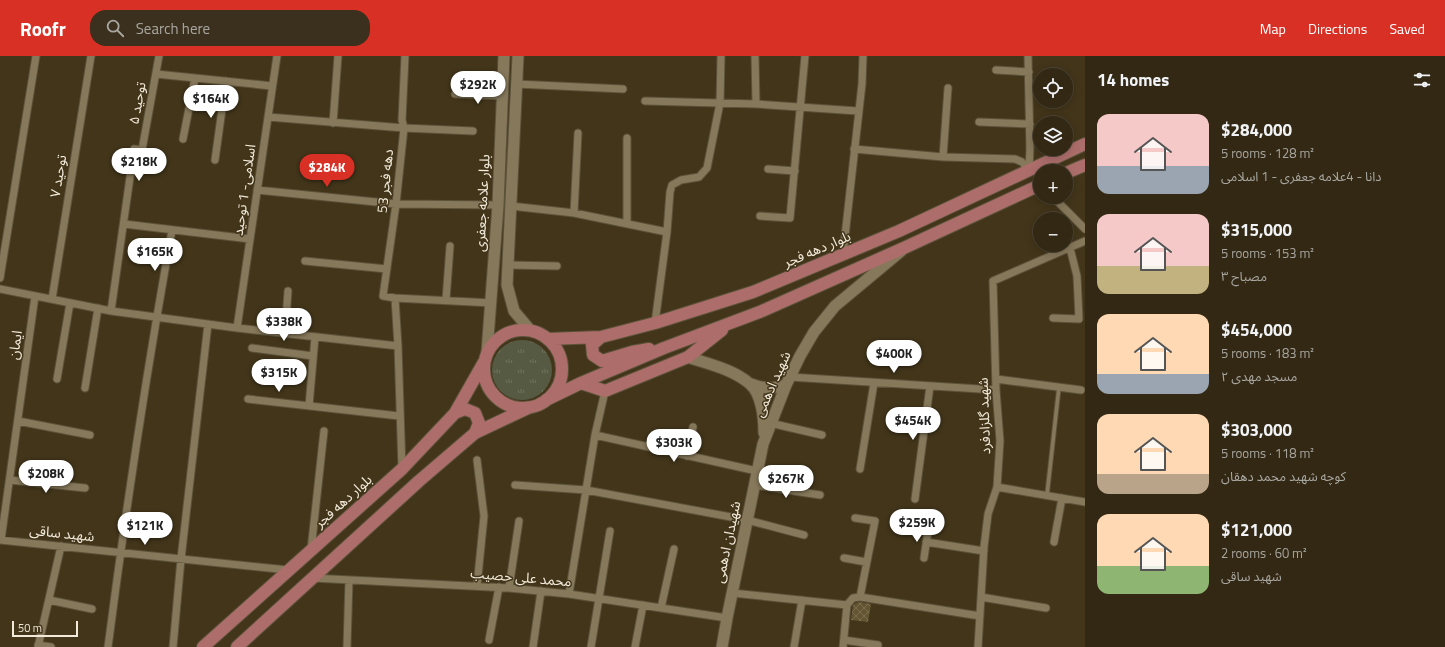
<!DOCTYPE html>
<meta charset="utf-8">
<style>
:root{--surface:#322814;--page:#3a301d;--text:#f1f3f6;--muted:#a8a6a0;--line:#4d4434;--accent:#d93025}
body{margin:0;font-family:"Titillium Web","Noto Sans Arabic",sans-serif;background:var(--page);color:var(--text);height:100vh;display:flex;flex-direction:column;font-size:15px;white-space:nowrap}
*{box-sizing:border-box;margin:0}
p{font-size:13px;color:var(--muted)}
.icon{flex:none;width:22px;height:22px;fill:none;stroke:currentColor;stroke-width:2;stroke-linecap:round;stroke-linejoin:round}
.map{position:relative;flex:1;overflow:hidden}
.details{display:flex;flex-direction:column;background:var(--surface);width:360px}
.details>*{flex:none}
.fabs{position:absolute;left:1033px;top:12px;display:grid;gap:8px}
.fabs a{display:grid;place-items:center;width:40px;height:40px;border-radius:50%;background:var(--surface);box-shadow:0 2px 10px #0003,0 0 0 1px var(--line);font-size:20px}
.scale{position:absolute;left:12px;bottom:10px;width:66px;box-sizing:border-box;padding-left:4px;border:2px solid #f1e9d9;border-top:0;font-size:11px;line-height:14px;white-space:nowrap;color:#f1e9d9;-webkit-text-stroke:3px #42351a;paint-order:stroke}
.price{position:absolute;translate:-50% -34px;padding:0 9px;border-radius:14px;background:#fff;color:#222;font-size:13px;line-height:26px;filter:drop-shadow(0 1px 2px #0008)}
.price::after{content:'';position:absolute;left:50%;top:24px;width:12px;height:9px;margin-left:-6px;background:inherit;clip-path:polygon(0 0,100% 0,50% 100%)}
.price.current{background:var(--accent);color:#fff}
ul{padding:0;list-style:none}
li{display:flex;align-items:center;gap:12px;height:100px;padding:0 12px}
li span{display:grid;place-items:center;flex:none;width:112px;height:80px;border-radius:12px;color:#555}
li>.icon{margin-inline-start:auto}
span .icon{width:48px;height:48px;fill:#fffc;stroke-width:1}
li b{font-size:17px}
h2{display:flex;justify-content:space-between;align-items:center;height:48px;padding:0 12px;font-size:17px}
header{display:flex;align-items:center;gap:24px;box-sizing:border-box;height:56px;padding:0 20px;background:var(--accent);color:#fff}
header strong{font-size:19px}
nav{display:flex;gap:22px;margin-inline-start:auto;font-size:14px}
.search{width:280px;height:36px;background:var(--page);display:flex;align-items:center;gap:10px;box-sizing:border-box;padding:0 14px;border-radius:16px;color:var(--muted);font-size:15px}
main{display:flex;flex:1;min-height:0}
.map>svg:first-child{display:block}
</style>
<header>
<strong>Roofr</strong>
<div class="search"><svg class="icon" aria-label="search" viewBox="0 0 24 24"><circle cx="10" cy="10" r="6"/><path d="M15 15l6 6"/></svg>Search here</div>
<nav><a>Map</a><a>Directions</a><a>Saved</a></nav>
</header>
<main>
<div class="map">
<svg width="1085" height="591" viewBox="0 0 1085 591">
<defs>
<pattern id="grass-tufts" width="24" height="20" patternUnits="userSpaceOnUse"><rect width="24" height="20" fill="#565a43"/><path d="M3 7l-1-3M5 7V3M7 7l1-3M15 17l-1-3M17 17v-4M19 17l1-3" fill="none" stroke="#6f725e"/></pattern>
<pattern id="building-cross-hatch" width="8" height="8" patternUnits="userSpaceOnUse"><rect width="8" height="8" fill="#635432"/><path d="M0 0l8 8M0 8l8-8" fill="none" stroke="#7a6d4f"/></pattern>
</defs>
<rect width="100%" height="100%" fill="#42351a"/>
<path fill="url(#grass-tufts)" d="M492 314a30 30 0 1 1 60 0a30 30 0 1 1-60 0Z"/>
<path fill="url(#building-cross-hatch)" d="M 860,546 L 871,548 L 868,566 L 851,564 L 853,549 L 856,547 Z"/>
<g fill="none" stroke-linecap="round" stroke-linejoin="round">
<defs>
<path id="lane" d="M 1047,439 L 1059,331"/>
<path id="street" d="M 405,0 L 402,64 L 404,72 L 396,148 L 383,240 L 395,242 L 492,247
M 755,0 L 756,48
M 1028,0 L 1030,93 L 1029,114
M 996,14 L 1029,16
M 156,18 L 272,30
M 516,28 L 623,33
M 455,38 L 502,40
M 645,45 L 756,48 L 858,55
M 268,61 L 404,72 L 473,75
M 979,66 L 1030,68
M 333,67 L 338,0
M 183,83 L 195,22
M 854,93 L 943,101 L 1015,103 L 1022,106 L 1029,114
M 943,101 L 948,32
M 215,104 L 226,25
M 768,113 L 795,115
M 257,134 L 396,148 L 498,149
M 1053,141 L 1085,173
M 511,150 L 574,157 L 667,176
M 574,157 L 578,77
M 760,160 L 790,162 L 805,0
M 627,166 L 627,82
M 124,168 L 250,183
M 843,198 L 862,28 L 863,0
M 305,205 L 387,213
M 508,209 L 557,210
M 0,222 L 36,0
M 0,233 L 111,255 L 237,272 L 398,290 L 402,413
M 395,242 L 398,290
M 52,243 L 91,0
M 446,244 L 450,190
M 111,255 L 134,93 L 142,94 L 159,0
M 1053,262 L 1079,263 L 1077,220 L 1070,192
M 655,267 L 667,176 L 670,136 L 672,129 L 681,124 L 699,121 L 707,112 L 720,47 L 721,0
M 237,272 L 277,0
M 285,277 L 288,235
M 252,292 L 313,300
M 790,321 L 996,334
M 57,323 L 70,247
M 996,323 L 1081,334
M 85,332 L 98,252
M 248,343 L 399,360
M 309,350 L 315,281
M 18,365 L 90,379
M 770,367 L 822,379
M 595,379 L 757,415
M 687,400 L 693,371
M 477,404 L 484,460 L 477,530
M 860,413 L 874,327
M 10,424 L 85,432
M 515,429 L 586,434 L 747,464 L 804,479
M 754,429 L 820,439
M 997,431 L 1085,446
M 915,443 L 930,330
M 855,462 L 875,465 L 860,541
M 0,484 L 288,514
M 1,484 L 35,240
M 926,486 L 984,495
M 1054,486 L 1062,442
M 311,494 L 324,375
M 844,502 L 866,506
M 924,502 L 928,475
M 312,522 L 509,532 L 569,538 L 727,562
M 509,532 L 519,465
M 732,537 L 847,549
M 569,538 L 595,379 L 605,335
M 981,541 L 1046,552
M 49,544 L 92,553
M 661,552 L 674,493
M 489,584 L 499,531
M 844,584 L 878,589
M 38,589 L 51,591
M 38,591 L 61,490
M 108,591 C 126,452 147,313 172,174
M 173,591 L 181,503 L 208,268
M 347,591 L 349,524
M 533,591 L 541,535
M 591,591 L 610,475
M 635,591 L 643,549
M 794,591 L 802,544
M 843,591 L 847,549 L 853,542 L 860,541 L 980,560
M 978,591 L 984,491 L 988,458 L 997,431 L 1000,385 L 996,334 L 993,225 L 1085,185"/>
<path id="secondary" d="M 518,0 L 507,229 L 514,255 L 530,274
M 487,296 L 498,149 L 504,0
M 688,301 C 708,308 733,313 750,328 C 762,338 764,363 764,377
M 751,328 C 764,333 773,333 786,329
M 722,591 L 727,562 L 763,388 L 786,329 L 800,300 L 814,276 L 835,250 L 901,195"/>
<path id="primary" d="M 1066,117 L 1085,109
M484 313a39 39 0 1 1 78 0a39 39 0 1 1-78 0Z
M 601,281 L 592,289 L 593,299 L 602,305 L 632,296 L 649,293
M 548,283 L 601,281 L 655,267 L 753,236 L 899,175 L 1085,88
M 581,327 L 605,335 L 688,301 L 722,274
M 546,344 L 581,327 L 664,292 L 762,255 L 906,191 L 1040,129
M 455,357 L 465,353 L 475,357 L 479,367 L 475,377
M 203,591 L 402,413 L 455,357 L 484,306
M 237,591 L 419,425 L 475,377 L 528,352"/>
</defs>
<use href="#lane" stroke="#5c523a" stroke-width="5.5"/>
<use href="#street" stroke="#5c523a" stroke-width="9"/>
<use href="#secondary" stroke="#5c523a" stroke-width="13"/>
<use href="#primary" stroke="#5c523a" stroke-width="14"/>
<use href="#lane" stroke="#86785a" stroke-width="3.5"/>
<use href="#street" stroke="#86785a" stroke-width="7"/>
<use href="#secondary" stroke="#86785a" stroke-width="11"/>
<use href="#primary" stroke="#ad6e6b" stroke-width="12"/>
</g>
<g text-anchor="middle" stroke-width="3" stroke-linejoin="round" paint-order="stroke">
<g font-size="14" fill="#f1e9d9" stroke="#42351a">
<text transform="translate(137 47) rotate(-80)" y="5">توحید ۵</text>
<text transform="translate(58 120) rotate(-81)" y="5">توحید ۷</text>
<text transform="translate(385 125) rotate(-84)" y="5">دهه فجر 53</text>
<text transform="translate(244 134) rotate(-82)" y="5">اسلامی- 1 توحید</text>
<text transform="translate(482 147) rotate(-87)" y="5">بلوار علامه جعفری</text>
<text transform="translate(817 193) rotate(-23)" y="5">بلوار دهه فجر</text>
<text transform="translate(15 289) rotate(-82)" y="5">ایمان</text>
<text transform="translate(772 328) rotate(-66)" y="5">شهید ادهمی</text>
<text transform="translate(984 360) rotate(-92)" y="5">شهید گلزادفرد</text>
<text transform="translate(343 445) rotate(-42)" y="5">بلوار دهه فجر</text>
<text transform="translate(62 477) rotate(6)" y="5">شهید ساقی</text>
<text transform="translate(727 486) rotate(-78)" y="5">شهیدان ادهمی</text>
<text transform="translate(521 521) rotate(5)" y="5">محمد علی حصیب</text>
</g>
</g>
</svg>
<div class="fabs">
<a><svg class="icon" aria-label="locate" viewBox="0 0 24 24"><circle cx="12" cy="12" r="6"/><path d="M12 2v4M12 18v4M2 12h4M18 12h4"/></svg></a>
<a><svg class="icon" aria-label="layers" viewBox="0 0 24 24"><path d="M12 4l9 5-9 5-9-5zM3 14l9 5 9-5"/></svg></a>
<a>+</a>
<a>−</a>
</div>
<div class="scale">50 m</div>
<b class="price" style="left:478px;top:49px">$292K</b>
<b class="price" style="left:211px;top:63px">$164K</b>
<b class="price" style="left:139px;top:126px">$218K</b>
<b class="price current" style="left:327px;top:132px">$284K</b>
<b class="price" style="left:155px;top:216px">$165K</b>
<b class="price" style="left:284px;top:286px">$338K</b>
<b class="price" style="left:894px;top:318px">$400K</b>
<b class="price" style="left:279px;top:337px">$315K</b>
<b class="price" style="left:913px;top:385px">$454K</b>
<b class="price" style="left:674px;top:407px">$303K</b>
<b class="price" style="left:46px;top:438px">$208K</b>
<b class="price" style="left:786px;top:443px">$267K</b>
<b class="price" style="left:917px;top:487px">$259K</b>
<b class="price" style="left:145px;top:490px">$121K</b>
</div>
<section class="details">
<h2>14 homes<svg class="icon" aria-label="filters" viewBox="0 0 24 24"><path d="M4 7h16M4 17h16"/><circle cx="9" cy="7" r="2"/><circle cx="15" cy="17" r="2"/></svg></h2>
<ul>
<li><span style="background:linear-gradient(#f6c9c9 65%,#9aa5b1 0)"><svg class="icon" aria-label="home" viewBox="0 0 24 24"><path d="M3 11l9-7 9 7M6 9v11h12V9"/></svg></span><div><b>$284,000</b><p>5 rooms · 128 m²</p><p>دانا - 4علامه جعفری - 1 اسلامی</p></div></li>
<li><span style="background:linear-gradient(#f6c9c9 65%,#c2b280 0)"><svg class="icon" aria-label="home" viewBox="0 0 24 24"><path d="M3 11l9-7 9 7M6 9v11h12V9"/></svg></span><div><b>$315,000</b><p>5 rooms · 153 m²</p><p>مصباح ۳</p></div></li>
<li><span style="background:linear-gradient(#ffd9b3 75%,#9aa5b1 0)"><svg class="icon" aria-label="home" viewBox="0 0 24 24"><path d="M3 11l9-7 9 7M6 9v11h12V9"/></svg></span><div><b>$454,000</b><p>5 rooms · 183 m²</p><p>مسجد مهدی ۲</p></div></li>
<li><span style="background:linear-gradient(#ffd9b3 75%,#b9a48a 0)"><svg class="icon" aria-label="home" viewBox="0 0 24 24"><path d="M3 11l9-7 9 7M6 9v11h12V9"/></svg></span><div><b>$303,000</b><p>5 rooms · 118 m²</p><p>کوچه شهید محمد دهقان</p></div></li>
<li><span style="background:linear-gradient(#ffd9b3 65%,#8fb573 0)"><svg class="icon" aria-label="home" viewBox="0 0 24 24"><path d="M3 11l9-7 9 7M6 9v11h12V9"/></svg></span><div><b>$121,000</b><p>2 rooms · 60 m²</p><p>شهید ساقی</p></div></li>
</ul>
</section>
</main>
